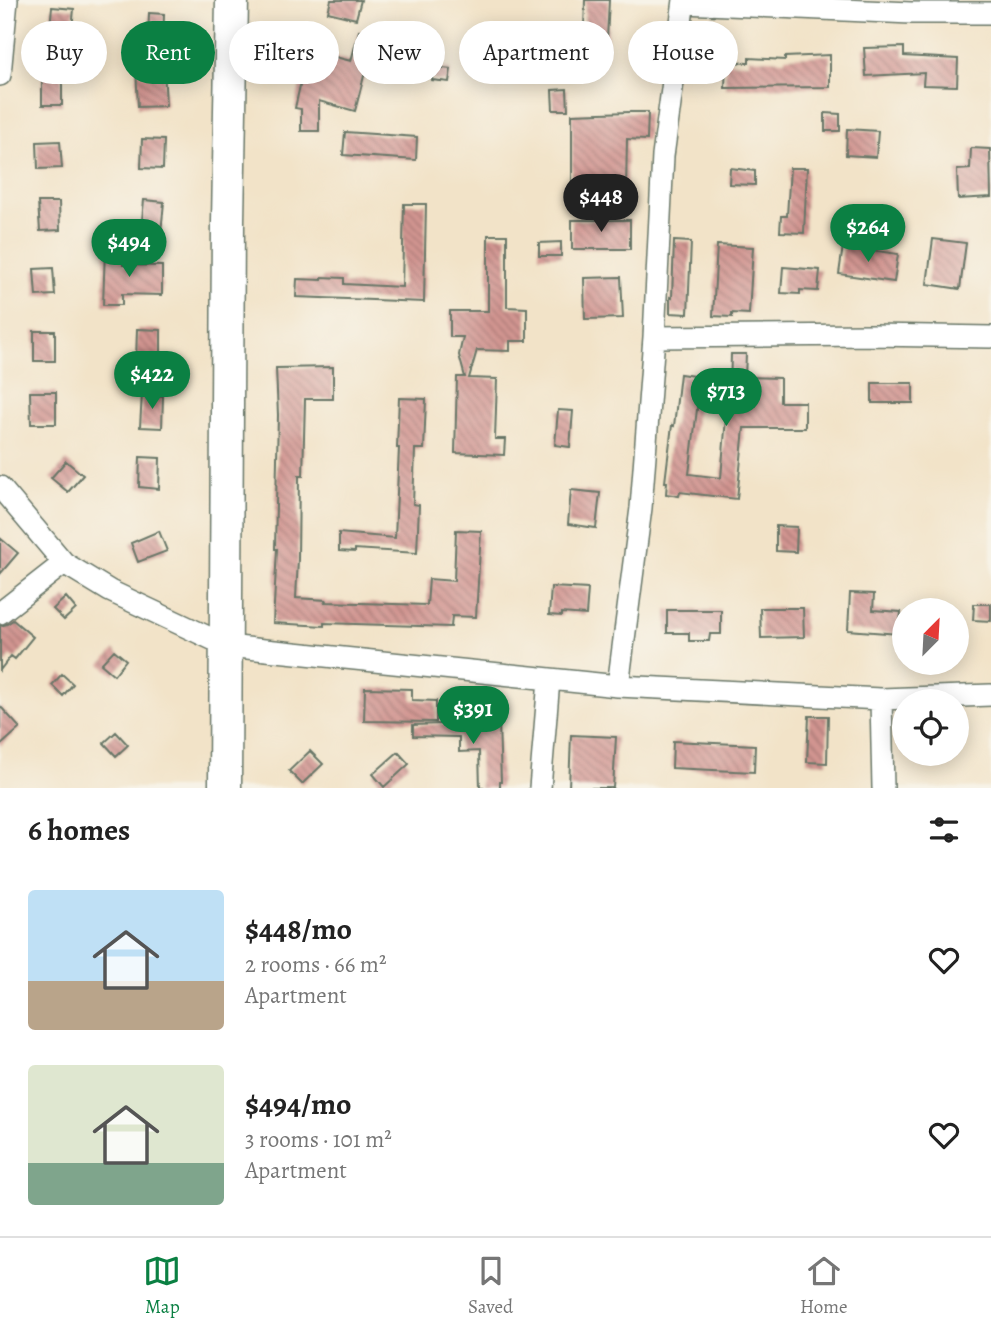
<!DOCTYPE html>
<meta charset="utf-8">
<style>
:root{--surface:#fff;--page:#f6f6f6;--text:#222;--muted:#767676;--line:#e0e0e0;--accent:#0b8043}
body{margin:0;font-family:Alegreya,serif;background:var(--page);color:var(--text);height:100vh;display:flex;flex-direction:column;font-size:26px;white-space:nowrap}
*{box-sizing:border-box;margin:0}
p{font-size:23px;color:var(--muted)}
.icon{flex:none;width:38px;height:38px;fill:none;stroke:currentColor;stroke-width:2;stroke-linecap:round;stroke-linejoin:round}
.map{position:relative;height:788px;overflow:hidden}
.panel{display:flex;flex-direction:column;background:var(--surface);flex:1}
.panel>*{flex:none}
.hud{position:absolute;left:21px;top:21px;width:950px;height:63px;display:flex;gap:14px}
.needle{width:46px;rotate:24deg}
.buttons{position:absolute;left:892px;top:598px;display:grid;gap:14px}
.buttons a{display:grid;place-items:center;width:77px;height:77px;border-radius:50%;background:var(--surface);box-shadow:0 4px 18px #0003;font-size:35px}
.price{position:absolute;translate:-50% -60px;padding:0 16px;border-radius:24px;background:var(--accent);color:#fff;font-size:23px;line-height:46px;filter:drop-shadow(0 2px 4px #0008)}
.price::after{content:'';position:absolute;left:50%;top:42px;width:21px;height:16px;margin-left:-10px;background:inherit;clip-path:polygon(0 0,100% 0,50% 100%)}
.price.current{background:#222;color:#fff}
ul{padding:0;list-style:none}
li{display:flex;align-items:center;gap:21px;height:175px;padding:0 28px}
li span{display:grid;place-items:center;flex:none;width:196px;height:140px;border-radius:7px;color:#555}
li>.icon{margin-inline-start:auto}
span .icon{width:84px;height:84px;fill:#fffc;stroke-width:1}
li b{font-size:30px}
h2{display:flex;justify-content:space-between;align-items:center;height:84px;padding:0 28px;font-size:30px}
.chip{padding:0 24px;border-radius:32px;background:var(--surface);box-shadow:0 4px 18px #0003;font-size:24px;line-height:63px}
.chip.current{background:var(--accent);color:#fff}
.tab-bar{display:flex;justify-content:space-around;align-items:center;height:98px;border-top:2px solid var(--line);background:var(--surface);font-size:19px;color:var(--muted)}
.tab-bar a{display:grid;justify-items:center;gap:4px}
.tab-bar .current{color:var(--accent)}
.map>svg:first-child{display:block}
</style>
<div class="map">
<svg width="991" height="788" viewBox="0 0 991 788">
<defs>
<pattern id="building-back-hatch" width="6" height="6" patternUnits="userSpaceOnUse" patternTransform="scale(1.75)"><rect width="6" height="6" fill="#d19490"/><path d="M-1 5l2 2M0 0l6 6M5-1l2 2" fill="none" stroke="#a97a76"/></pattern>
</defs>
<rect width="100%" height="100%" fill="#f7f3e8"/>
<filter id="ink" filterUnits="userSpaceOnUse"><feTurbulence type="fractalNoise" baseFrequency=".0143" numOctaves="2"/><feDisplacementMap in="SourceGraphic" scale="14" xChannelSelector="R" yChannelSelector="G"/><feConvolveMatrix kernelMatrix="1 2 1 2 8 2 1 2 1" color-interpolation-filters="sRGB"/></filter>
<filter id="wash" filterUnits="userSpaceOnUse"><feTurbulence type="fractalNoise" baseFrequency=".00686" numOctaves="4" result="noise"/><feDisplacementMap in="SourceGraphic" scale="28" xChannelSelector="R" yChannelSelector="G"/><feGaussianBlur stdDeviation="1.57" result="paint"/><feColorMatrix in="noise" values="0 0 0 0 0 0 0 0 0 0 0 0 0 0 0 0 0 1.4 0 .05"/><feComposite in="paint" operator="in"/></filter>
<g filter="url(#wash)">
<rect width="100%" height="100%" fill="#f2e3c8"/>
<g id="blocks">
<path fill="url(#building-back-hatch)" d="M 331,0 L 361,0 L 356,19 L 328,12 Z
M 585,0 L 609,0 L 606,59 L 583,58 Z
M 52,7 L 74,9 L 71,39 L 49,37 Z
M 149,13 L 164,14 L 163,42 L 148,41 Z
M 359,31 L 394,40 L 384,77 L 365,72 L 355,111 L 319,101 L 319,131 L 301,131 L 301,109 L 295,108 L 308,50 L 351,61 Z
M 904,47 L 904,56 L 958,59 L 957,86 L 923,85 L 924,73 L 866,76 L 864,48 Z
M 830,55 L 830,87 L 725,88 L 726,62 L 749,63 L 749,58 L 785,60 L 785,57 Z
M 164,66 L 166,106 L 138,107 L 136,67 Z
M 433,67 L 451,69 L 449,82 L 432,80 Z
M 42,74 L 62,75 L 62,105 L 42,105 Z
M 567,89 L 568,110 L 553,110 L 552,90 Z
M 630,112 L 648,112 L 647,140 L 627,139 L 626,191 L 572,190 L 572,114 Z
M 825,113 L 840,114 L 840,131 L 825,131 Z
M 847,129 L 878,131 L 876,157 L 846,155 Z
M 345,132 L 417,137 L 416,160 L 343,155 Z
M 142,139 L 164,140 L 163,169 L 141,168 Z
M 60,141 L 62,168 L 38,169 L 37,142 Z
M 971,148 L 990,149 L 991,197 L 958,199 L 957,170 L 970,169 Z
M 730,168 L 755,171 L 755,185 L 729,184 Z
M 790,168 L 807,168 L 804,233 L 780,232 L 781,216 L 787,216 Z
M 144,200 L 164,202 L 161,233 L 141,231 Z
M 38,202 L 59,202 L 60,230 L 40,231 Z
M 404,204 L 426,204 L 424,302 L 296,297 L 297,279 L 322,280 L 322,277 L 344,278 L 344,284 L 402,287 Z
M 572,220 L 630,220 L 630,249 L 572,249 Z
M 488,235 L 507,235 L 507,307 L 527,308 L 527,341 L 510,341 L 510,351 L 477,350 L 469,378 L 497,379 L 495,439 L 505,439 L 504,455 L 455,453 L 457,377 L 465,377 L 459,355 L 463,337 L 450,337 L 450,311 L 488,311 Z
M 933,239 L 966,243 L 960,289 L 927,284 Z
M 674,241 L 691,242 L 688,314 L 670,313 L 670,297 L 672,298 Z
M 561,242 L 561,256 L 539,256 L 539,243 Z
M 717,245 L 753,247 L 749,314 L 732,313 L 732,317 L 713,316 Z
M 843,246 L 898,254 L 894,282 L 839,274 Z
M 105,250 L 124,251 L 123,265 L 162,266 L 162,295 L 122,294 L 122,305 L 103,305 Z
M 783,267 L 820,270 L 818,291 L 800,290 L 800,294 L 781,293 Z
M 53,268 L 55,295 L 36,296 L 34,269 Z
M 621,277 L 623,318 L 585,319 L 584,278 Z
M 137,329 L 161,330 L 161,364 L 136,363 Z
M 34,331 L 55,331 L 55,361 L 34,361 Z
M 731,354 L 746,354 L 745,377 L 780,378 L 780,402 L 805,402 L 805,428 L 744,428 L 737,499 L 680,492 L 679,496 L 666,494 L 667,482 L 665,482 L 672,425 L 674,426 L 680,374 L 701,377 L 689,474 L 721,478 L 728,394 L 730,394 Z
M 333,367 L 333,399 L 305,399 L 303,476 L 299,476 L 298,559 L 296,598 L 326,600 L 325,602 L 427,605 L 429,579 L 454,581 L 456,530 L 481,531 L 476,617 L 452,616 L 451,627 L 324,623 L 324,626 L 273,623 L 277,549 L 275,549 L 278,415 L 276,368 Z
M 872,383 L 913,383 L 913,403 L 872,403 Z
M 30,392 L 56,392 L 56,424 L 31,424 Z
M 142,394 L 163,396 L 162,428 L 140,427 Z
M 399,398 L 426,399 L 424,449 L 415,449 L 413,504 L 419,505 L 417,553 L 355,549 L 355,552 L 339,551 L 339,533 L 395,538 L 399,448 L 397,448 Z
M 558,410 L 573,411 L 570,447 L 555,445 Z
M 140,457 L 160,458 L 159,489 L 139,487 Z
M 66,461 L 83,475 L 68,492 L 51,478 Z
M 571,490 L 600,493 L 596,528 L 568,524 Z
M 776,526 L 797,527 L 796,552 L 776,551 Z
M 159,531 L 167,551 L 138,562 L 131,543 Z
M 0,538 L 18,553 L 0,574 Z
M 551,587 L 588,589 L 586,615 L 562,613 L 562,616 L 549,615 Z
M 850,593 L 874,594 L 873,610 L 901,612 L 899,634 L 848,630 Z
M 66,597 L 76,609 L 64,620 L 53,609 Z
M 974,604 L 991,604 L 991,621 L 973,620 Z
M 760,608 L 803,608 L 804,637 L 761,638 Z
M 667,610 L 721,610 L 721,634 L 710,634 L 709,641 L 689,641 L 689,633 L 667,633 Z
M 13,620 L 33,637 L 15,659 L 11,656 L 0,670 L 0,626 L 7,624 Z
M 114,650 L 126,660 L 114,675 L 101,664 Z
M 62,674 L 73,684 L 63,696 L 52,685 Z
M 365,688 L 412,689 L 412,700 L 436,701 L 436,722 L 364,721 Z
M 0,706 L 20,728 L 0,746 Z
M 809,716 L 828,716 L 827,763 L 807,762 Z
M 499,722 L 501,782 L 500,782 L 500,788 L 480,788 L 479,751 L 459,752 L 459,737 L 413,736 L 413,725 Z
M 116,732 L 128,745 L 116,756 L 104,743 Z
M 571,735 L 616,737 L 613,788 L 569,788 Z
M 673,741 L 755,745 L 754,772 L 672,768 Z
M 310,751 L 323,764 L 302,784 L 289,771 Z
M 398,752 L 409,764 L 384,787 L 373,774 Z"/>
</g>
</g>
<g filter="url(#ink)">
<use href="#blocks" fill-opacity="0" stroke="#697768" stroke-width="2"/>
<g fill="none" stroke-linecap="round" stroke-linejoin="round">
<defs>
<path id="minor" d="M 684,3 L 911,13 L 991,13
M 0,75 L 7,0
M 654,337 L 873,335 L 991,337
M 0,487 L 64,563
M 0,613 L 64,563 L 110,591 L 227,646 L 618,686 L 881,699 L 991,695
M 618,686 L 641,508 L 654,337 L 663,156 L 684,0
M 881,699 L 883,788
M 540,788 L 549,680"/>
<path id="primary" d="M 225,788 L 228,221 L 232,0"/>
</defs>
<use href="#minor" stroke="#697768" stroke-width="24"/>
<use href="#primary" stroke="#697768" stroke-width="35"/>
<use href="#minor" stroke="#fff" stroke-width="21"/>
<use href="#primary" stroke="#fff" stroke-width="32"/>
</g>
</g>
</svg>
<div class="buttons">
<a><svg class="needle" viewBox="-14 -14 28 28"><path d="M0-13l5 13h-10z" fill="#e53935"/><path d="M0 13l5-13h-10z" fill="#767676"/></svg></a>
<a><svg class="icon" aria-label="locate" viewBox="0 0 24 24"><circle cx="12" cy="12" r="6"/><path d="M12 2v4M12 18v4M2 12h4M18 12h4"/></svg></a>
</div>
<b class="price current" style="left:601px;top:234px">$448</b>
<b class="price" style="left:868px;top:264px">$264</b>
<b class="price" style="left:129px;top:279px">$494</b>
<b class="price" style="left:152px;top:411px">$422</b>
<b class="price" style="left:726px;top:428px">$713</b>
<b class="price" style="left:473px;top:746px">$391</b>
<div class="hud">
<a class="chip">Buy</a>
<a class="chip current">Rent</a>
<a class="chip">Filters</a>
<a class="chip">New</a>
<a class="chip">Apartment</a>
<a class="chip">House</a>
</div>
</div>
<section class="panel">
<h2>6 homes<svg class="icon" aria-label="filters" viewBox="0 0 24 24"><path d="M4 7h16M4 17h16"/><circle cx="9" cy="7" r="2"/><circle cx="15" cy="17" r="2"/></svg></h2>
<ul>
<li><span style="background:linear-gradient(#bfe0f5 65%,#b9a48a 0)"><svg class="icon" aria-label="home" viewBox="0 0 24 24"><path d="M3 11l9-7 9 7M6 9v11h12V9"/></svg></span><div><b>$448/mo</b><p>2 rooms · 66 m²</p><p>Apartment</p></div><svg class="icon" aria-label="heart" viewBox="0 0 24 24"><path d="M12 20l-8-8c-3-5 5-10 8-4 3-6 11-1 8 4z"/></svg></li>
<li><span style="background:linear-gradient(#dfe7d0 70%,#7fa58c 0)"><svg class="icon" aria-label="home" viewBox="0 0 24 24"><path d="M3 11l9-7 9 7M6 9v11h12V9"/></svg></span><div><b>$494/mo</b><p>3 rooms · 101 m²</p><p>Apartment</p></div><svg class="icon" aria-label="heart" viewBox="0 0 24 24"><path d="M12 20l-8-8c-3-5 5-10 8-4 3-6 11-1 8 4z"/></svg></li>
</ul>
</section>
<nav class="tab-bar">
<a class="current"><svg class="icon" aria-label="map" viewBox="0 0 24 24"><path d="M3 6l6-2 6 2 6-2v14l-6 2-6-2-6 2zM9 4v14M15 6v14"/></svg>Map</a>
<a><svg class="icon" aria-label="saved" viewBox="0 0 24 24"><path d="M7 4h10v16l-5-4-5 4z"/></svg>Saved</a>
<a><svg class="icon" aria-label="home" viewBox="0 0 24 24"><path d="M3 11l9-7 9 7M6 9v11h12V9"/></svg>Home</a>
</nav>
